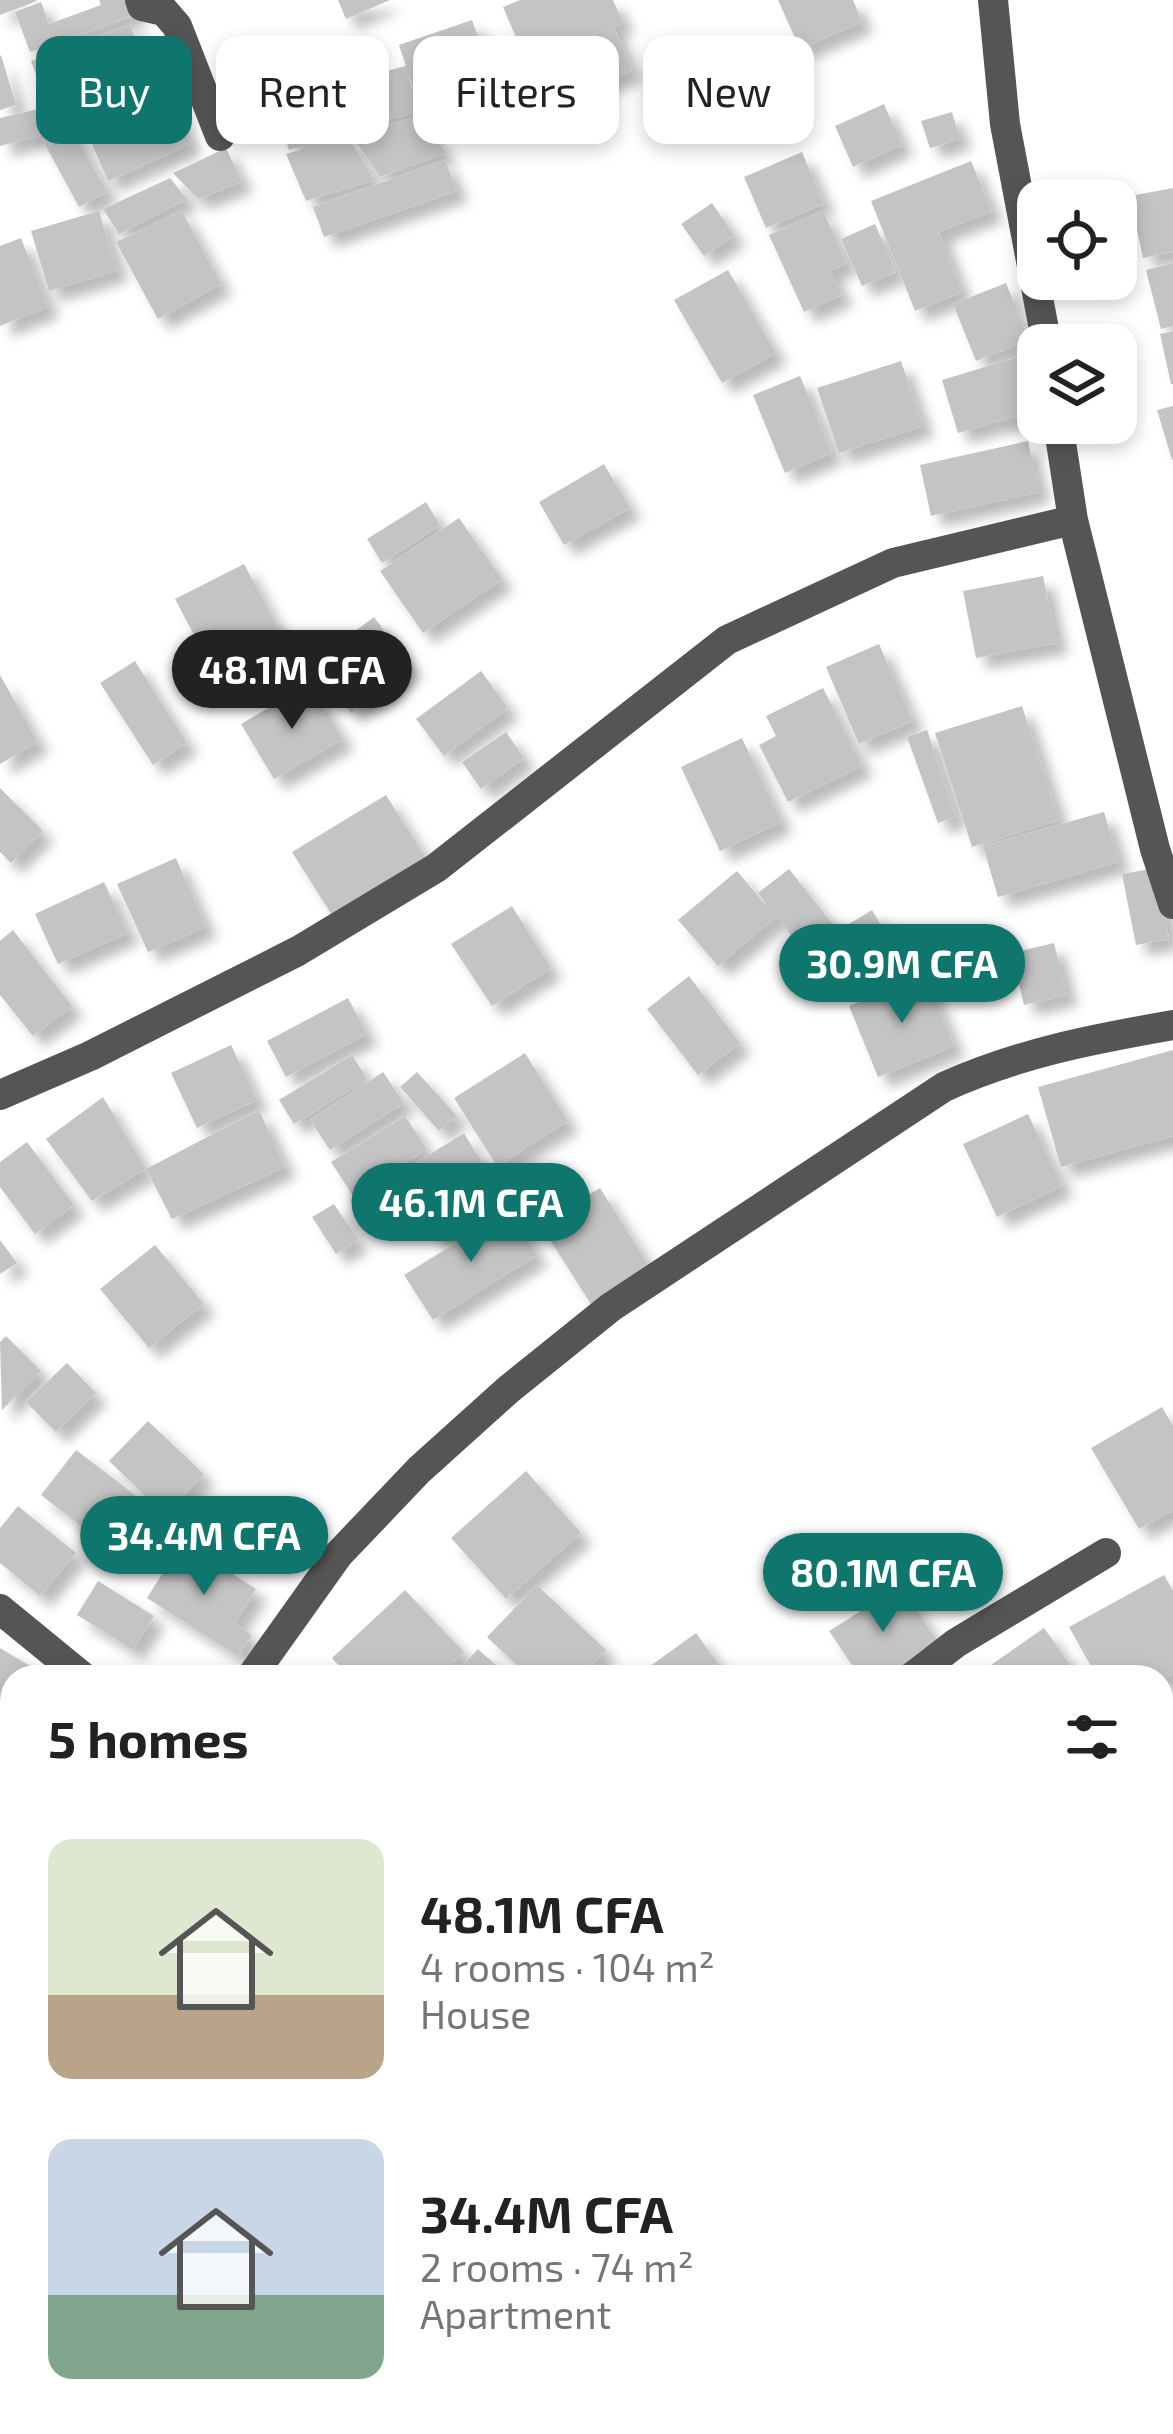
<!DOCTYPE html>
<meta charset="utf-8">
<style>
:root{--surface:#fff;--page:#f2f2f2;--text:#222;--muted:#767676;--accent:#0f766e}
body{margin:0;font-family:"Exo 2",sans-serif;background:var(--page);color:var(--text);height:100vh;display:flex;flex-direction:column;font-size:45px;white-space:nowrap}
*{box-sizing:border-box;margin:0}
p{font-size:39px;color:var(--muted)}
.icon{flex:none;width:66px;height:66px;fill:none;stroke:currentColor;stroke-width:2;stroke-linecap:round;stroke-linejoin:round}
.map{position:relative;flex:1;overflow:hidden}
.details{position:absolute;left:0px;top:1665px;width:1173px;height:771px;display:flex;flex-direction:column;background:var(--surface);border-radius:36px 36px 0 0;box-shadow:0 6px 18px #0003}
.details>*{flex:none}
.banner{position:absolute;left:36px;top:36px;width:1101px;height:108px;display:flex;gap:24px}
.fabs{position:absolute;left:1017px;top:180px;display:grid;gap:24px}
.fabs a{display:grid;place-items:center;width:120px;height:120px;border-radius:24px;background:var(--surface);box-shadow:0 6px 18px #0003;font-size:60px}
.price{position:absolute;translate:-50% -102px;padding:0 27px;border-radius:42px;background:var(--accent);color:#fff;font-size:39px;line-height:78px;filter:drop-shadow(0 3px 6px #0008)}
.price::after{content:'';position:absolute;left:50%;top:72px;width:36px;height:27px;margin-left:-18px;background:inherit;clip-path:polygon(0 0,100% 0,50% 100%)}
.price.on{background:#222;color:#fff}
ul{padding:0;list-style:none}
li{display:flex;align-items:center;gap:36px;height:300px;padding:0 48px}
li span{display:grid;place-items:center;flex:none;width:336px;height:240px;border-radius:24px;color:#555}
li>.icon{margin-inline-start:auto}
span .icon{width:144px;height:144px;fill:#fffc;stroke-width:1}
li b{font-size:51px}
h2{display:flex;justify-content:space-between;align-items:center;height:144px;padding:0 48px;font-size:51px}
.chip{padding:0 42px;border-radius:24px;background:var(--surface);box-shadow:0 6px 18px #0003;font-size:42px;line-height:108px}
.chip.on{background:var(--accent);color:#fff}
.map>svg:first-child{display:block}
</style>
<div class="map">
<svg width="1173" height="2434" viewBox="0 0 1173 2434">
<defs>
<filter id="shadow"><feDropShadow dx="11" dy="11" stdDeviation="6" flood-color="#0004"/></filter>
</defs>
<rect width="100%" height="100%" fill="#fff"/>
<path fill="#c4c4c4" filter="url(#shadow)" d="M 0,0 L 36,0 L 37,1 L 0,15 Z
M 99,0 L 132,0 L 137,14 L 30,52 L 15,12 L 41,2 L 49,24 L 101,5 Z
M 338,0 L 390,0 L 346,19 Z
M 520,0 L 613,0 L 623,23 L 614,27 L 632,71 L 552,104 L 540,77 L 519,85 L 506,54 L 521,49 L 503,7 Z
M 778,0 L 853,0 L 862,22 L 800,49 Z
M 472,20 L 494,82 L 420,107 L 407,71 L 418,112 L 338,133 L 326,86 L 406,66 L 399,45 Z
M 130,25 L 153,87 L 54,123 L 31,61 Z
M 1,55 L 16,105 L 0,110 L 0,56 Z
M 316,76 L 334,138 L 289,150 L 280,120 L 258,126 L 249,95 Z
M 164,84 L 191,144 L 108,181 L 81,119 Z
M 884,104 L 902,145 L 853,167 L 835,126 Z
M 38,109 L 44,135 L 0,146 L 0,118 Z
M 952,112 L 960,139 L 930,148 L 921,121 Z
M 420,116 L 446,153 L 380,177 L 352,136 Z
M 70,125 L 107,192 L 79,207 L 42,139 Z
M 348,136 L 374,180 L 306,201 L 286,154 Z
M 226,148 L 242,182 L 198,199 L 173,173 Z
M 802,152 L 824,204 L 766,228 L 744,177 Z
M 445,160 L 457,191 L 324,237 L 313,207 Z
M 971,161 L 992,211 L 939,232 L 962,292 L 915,311 L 871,201 Z
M 170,178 L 187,199 L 119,234 L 103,209 Z
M 1173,188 L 1173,252 L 1143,258 L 1130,196 Z
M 712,203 L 734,235 L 704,256 L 681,224 Z
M 99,211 L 117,271 L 49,291 L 31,231 Z
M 182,211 L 221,284 L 158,319 L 116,242 Z
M 823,211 L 847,263 L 830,271 L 842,295 L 804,312 L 769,235 Z
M 875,224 L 896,272 L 862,286 L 841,239 Z
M 21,238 L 48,307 L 0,326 L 0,246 Z
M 1173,263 L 1173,326 L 1161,329 L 1146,270 Z
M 728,270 L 776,353 L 722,383 L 674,300 Z
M 1006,283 L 1029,340 L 976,361 L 953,304 Z
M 1173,331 L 1173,384 L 1171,384 L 1160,334 Z
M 1021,356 L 1038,410 L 958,433 L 942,380 Z
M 901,361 L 923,426 L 839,453 L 817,388 Z
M 800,376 L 832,453 L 785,473 L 753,395 Z
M 1173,406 L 1173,460 L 1172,460 L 1157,410 Z
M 1028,441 L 1039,492 L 931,516 L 920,465 Z
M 604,464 L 630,508 L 564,545 L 539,502 Z
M 426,502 L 440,525 L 382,563 L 367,539 Z
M 459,518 L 502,579 L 423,633 L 380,571 Z
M 244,564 L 278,628 L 209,663 L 175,599 Z
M 1043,576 L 1057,643 L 976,658 L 963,591 Z
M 374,617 L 412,667 L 351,713 L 312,663 Z
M 879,644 L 913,721 L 859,744 L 826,667 Z
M 135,661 L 187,743 L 153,765 L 100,683 Z
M 481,671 L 508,708 L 444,756 L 416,719 Z
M 0,675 L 38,742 L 0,764 Z
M 309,684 L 343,739 L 274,779 L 241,724 Z
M 823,688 L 862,766 L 788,802 L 759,745 L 776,736 L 766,716 Z
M 1022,706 L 1059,820 L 972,847 L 935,733 Z
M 927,730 L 956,817 L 938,823 L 907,737 Z
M 506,732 L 524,758 L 481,789 L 462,762 Z
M 742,738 L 781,822 L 720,851 L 681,767 Z
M 0,788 L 43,831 L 11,863 L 0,852 Z
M 386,795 L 427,860 L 333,917 L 292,852 Z
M 1104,812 L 1119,862 L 998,897 L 983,846 Z
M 176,858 L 206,927 L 148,952 L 117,884 Z
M 1156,868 L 1169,939 L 1136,945 L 1122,874 Z
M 789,869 L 835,927 L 803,951 L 777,916 L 718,966 L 678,920 L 737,871 L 769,909 L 758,893 Z
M 104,882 L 128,933 L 58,964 L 35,914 Z
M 512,906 L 551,968 L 492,1006 L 451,944 Z
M 872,910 L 908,970 L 864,996 L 828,937 Z
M 13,930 L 72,1006 L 33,1036 L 0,995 L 0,941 Z
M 1054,943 L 1067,995 L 1024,1005 L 1012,953 Z
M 925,975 L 954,1046 L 878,1077 L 849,1006 Z
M 689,976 L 740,1043 L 698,1075 L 647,1009 Z
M 348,998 L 367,1034 L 286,1077 L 267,1041 Z
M 231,1045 L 257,1100 L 197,1128 L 171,1073 Z
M 1173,1050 L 1173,1136 L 1061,1167 L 1038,1087 Z
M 525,1053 L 568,1121 L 497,1166 L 454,1098 Z
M 352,1055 L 367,1079 L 294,1124 L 279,1100 Z
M 383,1072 L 404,1103 L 330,1150 L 310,1120 Z
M 417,1072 L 457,1116 L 439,1131 L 400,1087 Z
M 103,1097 L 146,1169 L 92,1201 L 46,1139 Z
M 259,1110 L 285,1167 L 172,1219 L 146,1169 Z
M 1028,1114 L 1062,1186 L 997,1217 L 963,1144 Z
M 405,1116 L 427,1149 L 353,1196 L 331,1162 Z
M 464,1133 L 505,1200 L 437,1242 L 395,1176 Z
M 27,1142 L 74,1205 L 35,1234 L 0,1187 L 0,1162 Z
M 600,1188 L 653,1272 L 594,1309 L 540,1224 Z
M 334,1204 L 358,1240 L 336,1254 L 312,1217 Z
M 509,1210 L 537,1255 L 433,1320 L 404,1275 Z
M 0,1240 L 17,1263 L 0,1274 Z
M 155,1245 L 204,1304 L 149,1348 L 100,1289 Z
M 6,1336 L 41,1371 L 2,1410 L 0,1342 Z
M 67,1363 L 96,1393 L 56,1432 L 26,1402 Z
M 1162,1407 L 1173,1426 L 1173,1510 L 1139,1529 L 1091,1448 Z
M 148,1421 L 204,1474 L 165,1515 L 109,1461 Z
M 76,1450 L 147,1504 L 112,1550 L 41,1495 Z
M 526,1471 L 581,1533 L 506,1599 L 451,1538 Z
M 18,1506 L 76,1553 L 40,1596 L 0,1563 L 0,1528 Z
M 182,1542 L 256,1589 L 235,1623 L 252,1636 L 237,1656 L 147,1598 Z
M 1164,1575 L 1173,1591 L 1173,1674 L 1161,1681 L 1161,1677 L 1097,1677 L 1069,1627 Z
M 98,1581 L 154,1616 L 133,1650 L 77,1615 Z
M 537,1585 L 606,1650 L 580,1677 L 529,1677 L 487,1637 Z
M 901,1586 L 937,1641 L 880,1677 L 860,1677 L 829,1631 Z
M 405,1590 L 464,1652 L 437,1677 L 349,1677 L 332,1658 Z
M 1044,1628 L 1079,1677 L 974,1677 Z
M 696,1633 L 728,1677 L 635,1677 Z
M 0,1648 L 32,1667 L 26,1677 L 12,1677 L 12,1699 L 0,1719 Z
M 478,1649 L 509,1677 L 452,1677 Z
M 12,1773 L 12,1911 L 5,1922 L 0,1919 L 0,1792 Z
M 1161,1849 L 1173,1863 L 1173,1943 L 1166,1948 L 1161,1942 Z
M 0,2013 L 12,2019 L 12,2040 L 0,2068 Z
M 1165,2188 L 1173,2196 L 1173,2265 L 1161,2274 L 1161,2191 Z
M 393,2424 L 509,2424 L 523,2431 L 388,2434 Z
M 608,2424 L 713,2424 L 703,2434 L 597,2434 Z
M 730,2424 L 787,2424 L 801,2434 L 720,2434 Z"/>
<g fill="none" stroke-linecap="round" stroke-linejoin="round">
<path stroke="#555" stroke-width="30" d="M 140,0 L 142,6 L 164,11 L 177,26 L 220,136
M 993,0 L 1005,124 L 1047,345
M 1058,423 L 1073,520 L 1155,849 L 1173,904
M 0,1095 L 90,1056 L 298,951 L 436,868 L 727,640 L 893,563 L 1073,520
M 0,1609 L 83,1677
M 251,1677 L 338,1555 L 419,1470 L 509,1389 L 611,1307 L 944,1087 C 1019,1053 1093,1039 1173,1025
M 912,1677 L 956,1643 L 1106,1553
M 0,2117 L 12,2082
M 1161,2344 L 1173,2335
M 929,2424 L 942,2424
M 1056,2434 L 1066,2424"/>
</g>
</svg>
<div class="fabs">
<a><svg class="icon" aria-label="locate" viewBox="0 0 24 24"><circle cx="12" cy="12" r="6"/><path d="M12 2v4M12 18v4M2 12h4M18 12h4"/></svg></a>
<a><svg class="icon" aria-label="layers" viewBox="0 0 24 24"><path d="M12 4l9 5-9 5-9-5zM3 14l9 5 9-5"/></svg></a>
</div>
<b class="price on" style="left:292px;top:732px">48.1M CFA</b>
<b class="price" style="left:902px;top:1026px">30.9M CFA</b>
<b class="price" style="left:471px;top:1265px">46.1M CFA</b>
<b class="price" style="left:204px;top:1598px">34.4M CFA</b>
<b class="price" style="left:883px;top:1635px">80.1M CFA</b>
<div class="banner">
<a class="chip on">Buy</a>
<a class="chip">Rent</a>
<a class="chip">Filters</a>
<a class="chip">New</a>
</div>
<section class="details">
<h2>5 homes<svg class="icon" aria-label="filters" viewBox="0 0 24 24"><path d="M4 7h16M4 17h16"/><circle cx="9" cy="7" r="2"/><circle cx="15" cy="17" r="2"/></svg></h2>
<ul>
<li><span style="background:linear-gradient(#dfe7d0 65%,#b9a48a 0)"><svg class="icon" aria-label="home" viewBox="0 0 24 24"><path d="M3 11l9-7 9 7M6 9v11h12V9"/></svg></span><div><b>48.1M CFA</b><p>4 rooms · 104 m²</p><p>House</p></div></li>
<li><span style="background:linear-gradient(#c9d6e8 65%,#7fa58c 0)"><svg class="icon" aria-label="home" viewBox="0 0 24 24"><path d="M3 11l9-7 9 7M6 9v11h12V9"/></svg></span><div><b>34.4M CFA</b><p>2 rooms · 74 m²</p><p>Apartment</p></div></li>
</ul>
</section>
</div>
